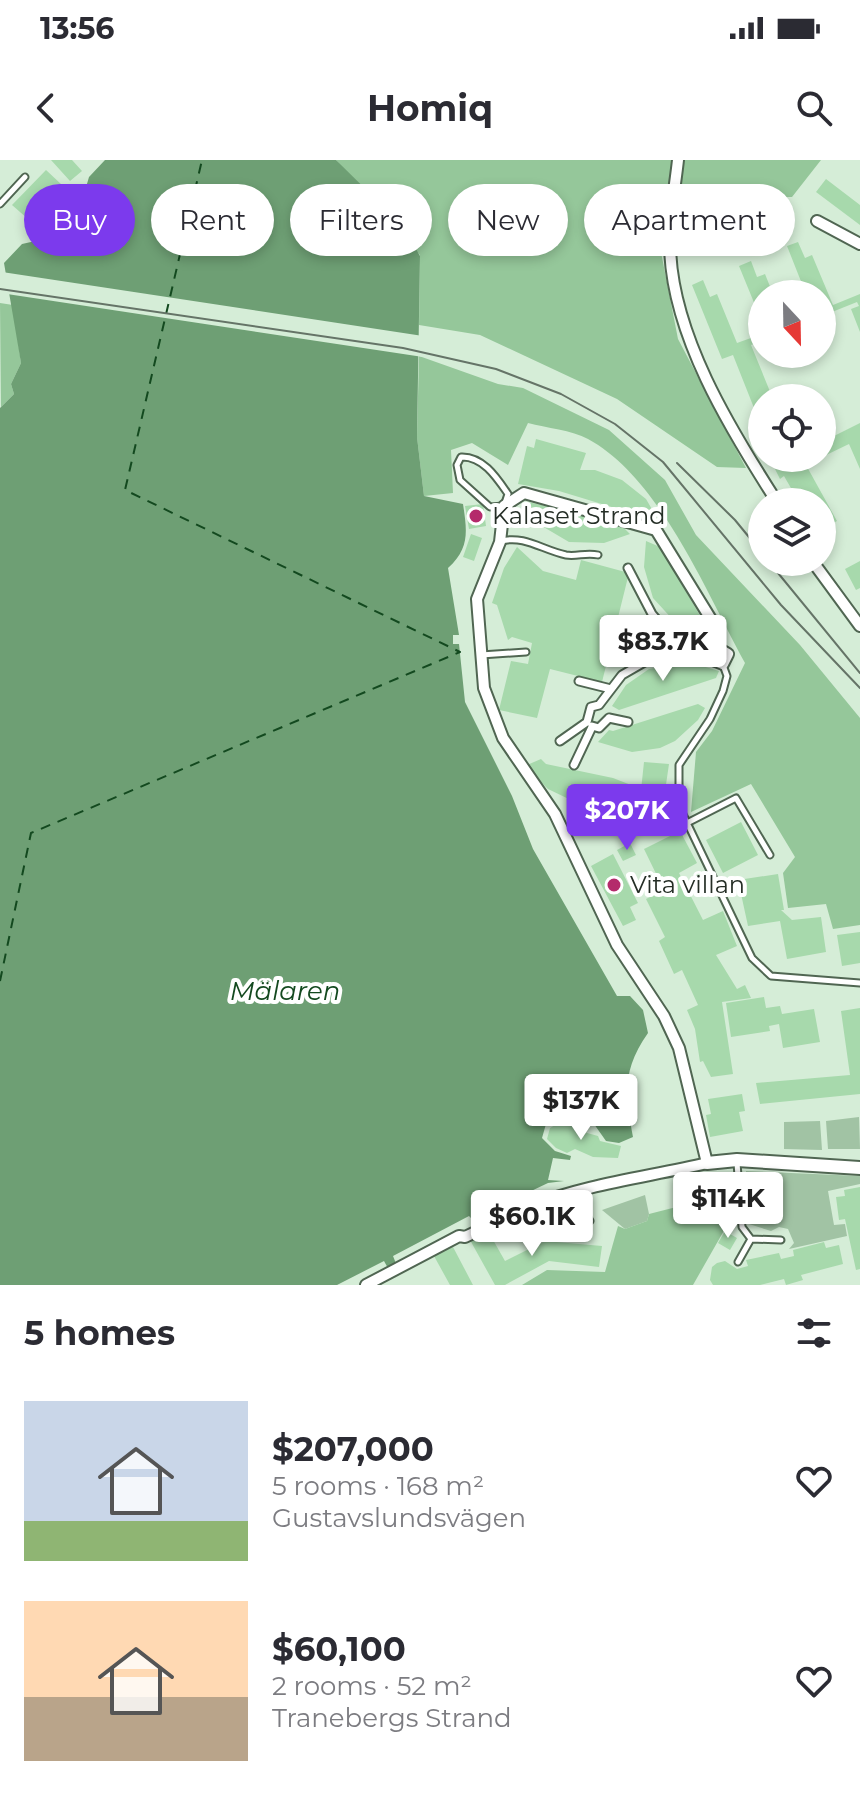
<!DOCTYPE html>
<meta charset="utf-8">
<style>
:root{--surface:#fff;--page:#f7f7f7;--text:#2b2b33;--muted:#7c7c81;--accent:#7c3aed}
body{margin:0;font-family:Montserrat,sans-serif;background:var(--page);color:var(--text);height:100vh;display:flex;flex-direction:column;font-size:30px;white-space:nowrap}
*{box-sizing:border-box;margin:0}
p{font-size:26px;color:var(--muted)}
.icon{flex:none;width:44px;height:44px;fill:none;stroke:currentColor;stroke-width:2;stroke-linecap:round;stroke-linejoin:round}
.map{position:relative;height:1125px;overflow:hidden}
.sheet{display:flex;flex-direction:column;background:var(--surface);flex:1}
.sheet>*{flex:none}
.hud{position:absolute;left:24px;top:24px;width:812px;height:72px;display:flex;gap:16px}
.needle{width:52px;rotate:158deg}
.controls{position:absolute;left:748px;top:120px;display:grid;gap:16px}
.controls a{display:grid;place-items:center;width:88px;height:88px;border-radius:50%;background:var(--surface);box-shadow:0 4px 12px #0003;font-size:40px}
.price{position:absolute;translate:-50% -68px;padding:0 18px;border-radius:8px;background:#fff;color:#222;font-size:26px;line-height:52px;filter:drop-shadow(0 2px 4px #0008)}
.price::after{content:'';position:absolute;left:50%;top:48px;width:24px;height:18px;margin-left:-12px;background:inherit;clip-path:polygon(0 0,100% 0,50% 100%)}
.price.active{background:var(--accent);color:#fff}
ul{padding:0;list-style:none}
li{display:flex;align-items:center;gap:24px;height:200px;padding:0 24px}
li span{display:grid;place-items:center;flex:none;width:224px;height:160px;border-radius:0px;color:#555}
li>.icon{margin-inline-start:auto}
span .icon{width:96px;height:96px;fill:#fffc;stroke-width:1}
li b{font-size:34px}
h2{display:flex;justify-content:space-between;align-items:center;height:96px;padding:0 24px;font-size:34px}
.chip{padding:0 28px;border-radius:36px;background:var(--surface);box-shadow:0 4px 12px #0003;font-size:28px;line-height:72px}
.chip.active{background:var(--accent);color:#fff}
.status{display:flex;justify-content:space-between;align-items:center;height:56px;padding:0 40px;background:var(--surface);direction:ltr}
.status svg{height:22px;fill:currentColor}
header{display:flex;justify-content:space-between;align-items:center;height:104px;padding:0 24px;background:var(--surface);font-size:36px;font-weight:700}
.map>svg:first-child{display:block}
</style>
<div class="status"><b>13:56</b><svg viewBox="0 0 49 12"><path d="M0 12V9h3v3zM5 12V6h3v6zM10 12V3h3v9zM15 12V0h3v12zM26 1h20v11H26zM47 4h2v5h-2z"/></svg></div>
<header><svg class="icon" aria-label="back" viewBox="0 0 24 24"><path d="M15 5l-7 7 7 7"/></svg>Homiq<svg class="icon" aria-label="search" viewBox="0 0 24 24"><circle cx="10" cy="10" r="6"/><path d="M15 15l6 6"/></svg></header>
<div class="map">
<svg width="860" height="1125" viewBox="0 0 860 1125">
<rect width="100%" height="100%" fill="#d5edd7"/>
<path fill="#a1c3a4" d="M 859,957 L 860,989 L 828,989 L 826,961 Z
M 820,961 L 822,990 L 784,989 L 784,962 Z
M 746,1011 L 860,1016 L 860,1024 L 828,1031 L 834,1065 L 845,1064 L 847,1076 L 789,1089 L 794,1083 L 788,1069 L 779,1067 L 771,1071 L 749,1064 Z
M 645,1035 L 649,1054 L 647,1061 L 625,1069 L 602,1050 Z"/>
<path fill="#95c79a" d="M 336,0 L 821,0 L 792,37 L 666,38 L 660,87 L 678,179 L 746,308 L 717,307 L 617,239 L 480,175 L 419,165 L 420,95 Z
M 0,143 L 13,145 L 21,203 L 11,224 L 14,234 L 1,247 Z
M 419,196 L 498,224 L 523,228 L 609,270 L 665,320 L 696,375 L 800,485 L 860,558 L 860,765 L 833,769 L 826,744 L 788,748 L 783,713 L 795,697 L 751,624 L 691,652 L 696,592 L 712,571 L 745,503 C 706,432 660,318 588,279 C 572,270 546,268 528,263 L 508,305 L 472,283 L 451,290 L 453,333 L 424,336 L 417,277 Z
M 730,1012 L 730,1060 L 693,1125 L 522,1125 L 547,1110 L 605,1112 L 618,1066 L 625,1069 L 647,1061 L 649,1054 L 700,1041 L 695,1017 Z"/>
<path fill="#6e9f74" d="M 105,0 L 336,0 L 403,66 L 420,96 L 417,277 L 424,336 L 463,344 C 467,371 470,388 448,408 L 459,475 L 453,475 L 453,484 L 459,484 L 465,542 L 512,636 L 533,689 L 617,836 L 630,836 L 643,850 L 648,873 C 622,910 625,934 633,977 L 619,983 L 606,981 L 594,964 L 560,955 L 546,964 L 542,978 L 555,991 L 571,996 L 570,1000 L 553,998 L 548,1020 L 564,1021 L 548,1023 L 472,1059 L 469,1056 L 393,1096 L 397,1106 L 389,1110 L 384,1101 L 337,1125 L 0,1125 L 0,248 L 14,234 L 11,224 L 21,203 L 4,103 L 22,84 L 40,80 L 65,57 L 66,50 L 82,41 L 89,17 Z"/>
<path fill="#d5edd7" d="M 2,112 L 423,176 L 423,197 L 7,134 Z"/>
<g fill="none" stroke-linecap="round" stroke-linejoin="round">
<path stroke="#13491f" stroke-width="2" stroke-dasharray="10 8" stroke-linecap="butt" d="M 0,821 L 31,673 L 460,492 L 125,330 L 202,0"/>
</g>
<path fill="#a7d9ac" d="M 51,0 L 72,0 L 82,11 L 70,21 Z
M 46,10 L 61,24 L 28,59 L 12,45 Z
M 826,19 L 860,45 L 860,65 L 816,32 Z
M 710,43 L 728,43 L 728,72 L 702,72 L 702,48 L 710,48 Z
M 798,82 L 805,98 L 812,95 L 833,145 L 860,134 L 860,172 L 851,149 L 859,146 L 857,142 L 822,156 L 822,134 L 806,134 L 787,86 Z
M 751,101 L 757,117 L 765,114 L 773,134 L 762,134 L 762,162 L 739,106 Z
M 703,120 L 710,137 L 717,134 L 737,183 L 762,174 L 762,181 L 751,185 L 771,234 L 762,238 L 762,256 L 758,258 L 733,195 L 722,199 L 692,125 Z
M 860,263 L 860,309 L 849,284 L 822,297 L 822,282 Z
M 536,279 L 586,293 L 580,310 L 595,310 L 622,320 L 646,339 L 653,351 L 638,355 L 559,331 L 518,324 L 527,286 L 534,288 Z
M 791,298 L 821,298 L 806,305 L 837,361 L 826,367 L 829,373 L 822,377 L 822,342 L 799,342 L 784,316 L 780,319 L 774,307 Z
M 528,342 L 618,362 L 630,374 L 604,383 L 569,382 L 530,359 L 521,346 Z
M 483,344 L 486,366 L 469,369 L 465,346 Z
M 471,374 L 482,378 L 474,401 L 463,397 Z
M 646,381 L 660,387 L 702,459 L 706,461 L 706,478 L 675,462 L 653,438 L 644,407 Z
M 517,387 L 543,411 L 576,420 L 581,400 L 629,413 L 602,522 L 550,509 L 537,558 L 499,550 L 511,501 L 528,504 L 532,483 L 512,477 L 508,480 L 497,445 L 492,443 L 504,408 Z
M 860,401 L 860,428 L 856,430 L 845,409 Z
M 689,502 L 719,511 L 716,518 L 619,550 L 612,546 L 626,525 L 649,509 Z
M 698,544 L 705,548 L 698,560 L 675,581 L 660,588 L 632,592 L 598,582 L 609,570 L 613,571 Z
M 541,599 L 546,604 L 613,618 L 631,625 L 635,632 L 615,642 L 577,643 L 548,629 L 535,616 L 527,605 Z
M 644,602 L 669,604 L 662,652 L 639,649 Z
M 741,662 L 758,695 L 723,713 L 706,680 Z
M 680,671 L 697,703 L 679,713 L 703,760 L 723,751 L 737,786 L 716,795 L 737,829 L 745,825 L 751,838 L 722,842 L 733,914 L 711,917 L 703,901 L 700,902 L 695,869 L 687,850 L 698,845 L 682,810 L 674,814 L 659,781 L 665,777 L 646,739 L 664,730 L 644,689 Z
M 630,683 L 636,695 L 623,701 L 617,690 Z
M 613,694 L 638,743 L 630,747 L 636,760 L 623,766 L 591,706 Z
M 778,714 L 784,750 L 781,750 L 792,760 L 821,757 L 826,792 L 787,799 L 780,761 L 748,766 L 738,720 Z
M 860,772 L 860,803 L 842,806 L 837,775 Z
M 764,837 L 766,848 L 780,846 L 782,854 L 814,849 L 820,882 L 783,888 L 779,864 L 769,866 L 770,871 L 731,877 L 726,843 Z
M 860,848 L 860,934 L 760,944 L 756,923 L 850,915 L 841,851 Z
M 742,934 L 745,951 L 739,952 L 743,971 L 710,977 L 706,955 L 711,954 L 708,939 Z
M 562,961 L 575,964 L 580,971 L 598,976 L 600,981 L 621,986 L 618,998 L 593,997 L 575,989 L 567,993 L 556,988 L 547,979 L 550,968 Z
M 860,1027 L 860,1109 L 856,1110 L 845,1059 L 839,1060 L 836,1037 L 845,1036 L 844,1030 Z
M 569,1037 L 584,1065 L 566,1074 L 552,1046 Z
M 527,1038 L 544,1071 L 526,1080 L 509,1047 Z
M 488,1071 L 505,1101 L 545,1081 L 602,1086 L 599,1107 L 549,1101 L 505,1125 L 495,1125 L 470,1080 Z
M 725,1071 L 737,1078 L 730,1090 L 718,1083 Z
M 824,1082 L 826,1088 L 839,1085 L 843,1104 L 801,1115 L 803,1120 L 786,1125 L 784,1119 L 760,1125 L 713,1125 L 710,1120 L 712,1107 L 717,1103 L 725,1101 L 737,1109 L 748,1106 L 746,1100 L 779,1093 L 781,1099 L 794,1096 L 793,1090 Z
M 453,1087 L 473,1125 L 450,1125 L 434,1096 Z"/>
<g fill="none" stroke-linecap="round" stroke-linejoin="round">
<defs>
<path id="service" d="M 0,44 L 25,17
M 461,297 C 483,296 497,318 508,334 L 504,346 L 490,347 L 460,320 L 457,305 Z
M 501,381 C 525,375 542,390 566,395 C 577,397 586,392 598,395
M 481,495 L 526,492
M 723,505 L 727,516 L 723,531 L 710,559 L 679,605 L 679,646 L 752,798 L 771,816 L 860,823
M 689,662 L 736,638 L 770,695
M 737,1003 L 742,1067 L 751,1079
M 573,1031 L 590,1061
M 751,1079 L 781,1080
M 738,1102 L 751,1079"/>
<path id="pedestrian" d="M 620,470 L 712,494
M 579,521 L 611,529
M 609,558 L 628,562
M 592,566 L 599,568 L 609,558
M 560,581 L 587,562 L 591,547 L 599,545 L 622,515 L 655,496 L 665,469 L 652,454 L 628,408
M 574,605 L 592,567"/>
<path id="minor" d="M 678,0 C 675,28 669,57 670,85 C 671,173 730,269 777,342
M 817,61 L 860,84
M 813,402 L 860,466
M 531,1046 C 587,1024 648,1017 707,1003 L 679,888 L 664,856 L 617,785 L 555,654 L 503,578 L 484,528 L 477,439 L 500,382 L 504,346 L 524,333 L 656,370 L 712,461 L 718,488 L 728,494 L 723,504 L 713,500 L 712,494 L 718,488
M 366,1125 L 459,1076 L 465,1077 L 513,1054"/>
<path id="tertiary" d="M 707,1003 L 737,1000 L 860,1008"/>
</defs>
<use href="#service" stroke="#506652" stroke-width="9"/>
<use href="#pedestrian" stroke="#506652" stroke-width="11"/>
<use href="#minor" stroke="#506652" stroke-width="14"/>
<use href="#tertiary" stroke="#506652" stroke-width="16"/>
<use href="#service" stroke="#fff" stroke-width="5"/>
<use href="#pedestrian" stroke="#fff" stroke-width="7"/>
<use href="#minor" stroke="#fff" stroke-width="10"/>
<use href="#tertiary" stroke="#fff" stroke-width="12"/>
<path stroke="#657467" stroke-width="2" d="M 0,129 L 403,188 L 496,209 L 561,234 L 615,264 L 663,302 L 781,445 L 860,528
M 677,303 L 735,360 L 762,393
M 769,402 L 860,513"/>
</g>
<g fill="#b42b6b" stroke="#fff" stroke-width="3">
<circle cx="476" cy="356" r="8"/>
<circle cx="614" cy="725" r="8"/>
</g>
<g text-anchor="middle" stroke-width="8" stroke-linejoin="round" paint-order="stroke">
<g font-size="24" fill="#252e26" stroke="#fff" text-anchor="start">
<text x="492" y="364">Kalaset Strand</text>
<text x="630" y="733">Vita villan</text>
</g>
<g font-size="26" font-style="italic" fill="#13491f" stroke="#fff">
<text x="285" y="840">Mälaren</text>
</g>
</g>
</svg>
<div class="controls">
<a><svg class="needle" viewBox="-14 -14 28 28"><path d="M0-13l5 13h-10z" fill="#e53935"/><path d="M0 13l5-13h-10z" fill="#7c7c81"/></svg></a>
<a><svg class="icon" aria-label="locate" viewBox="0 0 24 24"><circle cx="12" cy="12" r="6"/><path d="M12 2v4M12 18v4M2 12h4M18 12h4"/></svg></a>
<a><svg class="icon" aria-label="layers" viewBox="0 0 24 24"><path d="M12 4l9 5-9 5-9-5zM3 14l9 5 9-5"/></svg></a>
</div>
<b class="price" style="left:663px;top:523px">$83.7K</b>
<b class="price active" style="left:627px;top:692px">$207K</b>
<b class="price" style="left:581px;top:982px">$137K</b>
<b class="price" style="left:728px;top:1080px">$114K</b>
<b class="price" style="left:532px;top:1098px">$60.1K</b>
<div class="hud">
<a class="chip active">Buy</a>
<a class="chip">Rent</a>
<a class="chip">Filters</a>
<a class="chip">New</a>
<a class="chip">Apartment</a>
</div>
</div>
<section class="sheet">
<h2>5 homes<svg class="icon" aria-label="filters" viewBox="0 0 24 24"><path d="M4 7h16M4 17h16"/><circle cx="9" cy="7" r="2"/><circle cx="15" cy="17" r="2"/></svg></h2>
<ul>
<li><span style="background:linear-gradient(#c9d6e8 75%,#8fb573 0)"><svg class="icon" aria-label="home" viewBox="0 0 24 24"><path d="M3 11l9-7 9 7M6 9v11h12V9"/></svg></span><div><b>$207,000</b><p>5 rooms · 168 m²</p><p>Gustavslundsvägen</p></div><svg class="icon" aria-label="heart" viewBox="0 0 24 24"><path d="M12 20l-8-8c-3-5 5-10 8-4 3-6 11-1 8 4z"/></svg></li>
<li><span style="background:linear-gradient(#ffd9b3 60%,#b9a48a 0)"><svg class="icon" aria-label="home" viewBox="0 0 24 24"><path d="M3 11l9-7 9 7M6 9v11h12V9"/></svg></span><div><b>$60,100</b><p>2 rooms · 52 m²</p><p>Tranebergs Strand</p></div><svg class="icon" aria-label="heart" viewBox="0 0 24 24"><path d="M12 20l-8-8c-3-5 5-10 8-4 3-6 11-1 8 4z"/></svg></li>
</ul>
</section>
